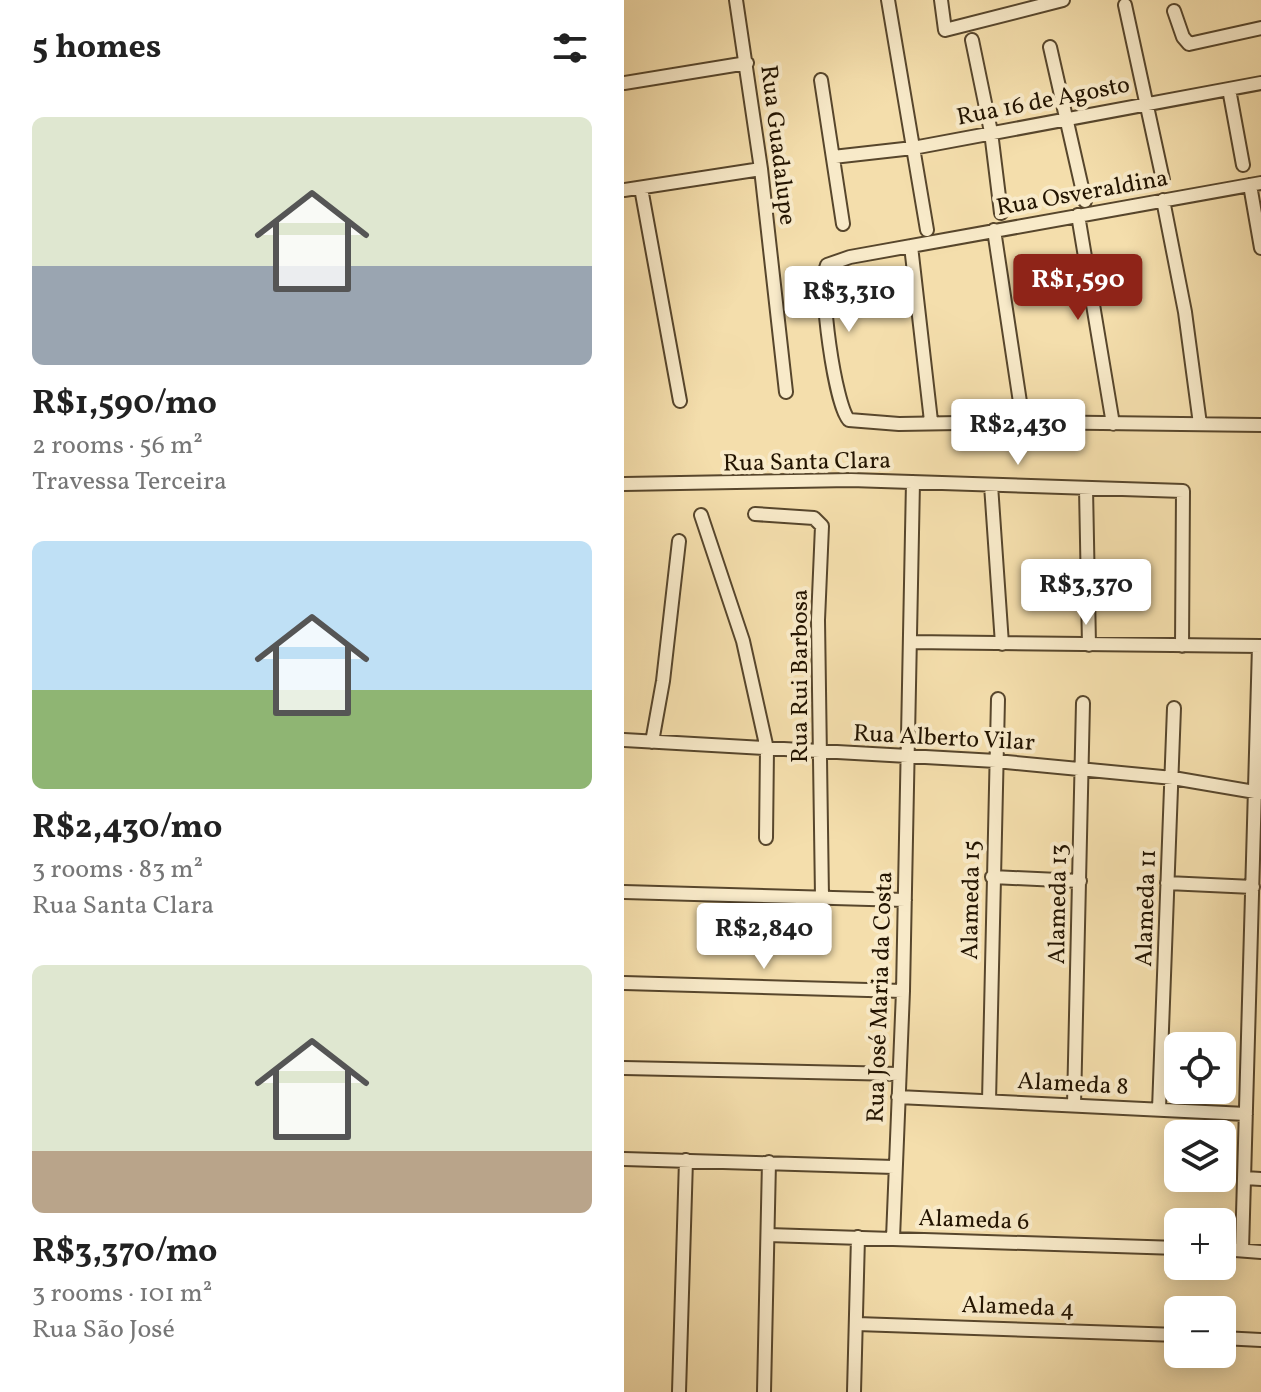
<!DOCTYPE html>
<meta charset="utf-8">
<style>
:root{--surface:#fff;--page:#f6f6f6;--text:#222;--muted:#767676;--accent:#8f2418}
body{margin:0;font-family:Vollkorn,serif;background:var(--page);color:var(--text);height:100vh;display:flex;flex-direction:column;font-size:30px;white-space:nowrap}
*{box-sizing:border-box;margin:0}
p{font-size:26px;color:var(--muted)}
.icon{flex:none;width:44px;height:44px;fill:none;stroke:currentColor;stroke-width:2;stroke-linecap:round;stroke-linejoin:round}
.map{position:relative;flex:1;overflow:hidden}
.panel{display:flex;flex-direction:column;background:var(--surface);width:624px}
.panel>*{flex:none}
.tools{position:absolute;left:540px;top:1032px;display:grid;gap:16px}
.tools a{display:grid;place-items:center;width:72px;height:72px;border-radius:12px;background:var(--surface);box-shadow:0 4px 20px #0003;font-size:40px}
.price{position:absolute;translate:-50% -68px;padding:0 18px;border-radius:8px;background:#fff;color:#222;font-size:26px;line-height:52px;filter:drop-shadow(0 2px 4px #0008)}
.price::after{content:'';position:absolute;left:50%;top:48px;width:24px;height:18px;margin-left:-12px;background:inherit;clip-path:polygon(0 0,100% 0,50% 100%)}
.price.on{background:var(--accent);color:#fff}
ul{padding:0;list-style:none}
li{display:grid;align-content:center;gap:16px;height:424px;padding:0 32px}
li span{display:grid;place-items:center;height:248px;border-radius:12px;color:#555}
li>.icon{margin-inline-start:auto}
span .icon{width:144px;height:144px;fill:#fffc;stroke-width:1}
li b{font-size:34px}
h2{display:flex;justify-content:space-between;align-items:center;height:96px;padding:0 32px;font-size:34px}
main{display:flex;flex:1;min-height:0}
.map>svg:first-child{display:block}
</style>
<main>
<section class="panel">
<h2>5 homes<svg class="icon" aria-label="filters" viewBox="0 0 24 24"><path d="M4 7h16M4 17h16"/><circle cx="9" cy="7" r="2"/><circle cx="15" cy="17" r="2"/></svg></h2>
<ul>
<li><span style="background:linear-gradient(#dfe7d0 60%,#9aa5b1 0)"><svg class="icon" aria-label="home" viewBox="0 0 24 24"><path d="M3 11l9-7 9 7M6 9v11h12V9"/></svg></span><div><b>R$1,590/mo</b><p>2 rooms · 56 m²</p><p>Travessa Terceira</p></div></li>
<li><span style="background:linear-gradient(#bfe0f5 60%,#8fb573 0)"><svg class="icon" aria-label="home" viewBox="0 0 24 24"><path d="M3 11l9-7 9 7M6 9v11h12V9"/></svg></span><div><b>R$2,430/mo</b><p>3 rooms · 83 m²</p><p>Rua Santa Clara</p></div></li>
<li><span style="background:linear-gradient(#dfe7d0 75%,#b9a48a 0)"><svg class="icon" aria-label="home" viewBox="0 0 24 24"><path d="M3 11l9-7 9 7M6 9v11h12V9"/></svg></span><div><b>R$3,370/mo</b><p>3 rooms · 101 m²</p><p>Rua São José</p></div></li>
</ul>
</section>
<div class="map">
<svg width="637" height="1392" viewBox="0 0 637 1392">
<rect width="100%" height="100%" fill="#f4deac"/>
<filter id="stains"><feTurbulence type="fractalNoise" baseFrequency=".0025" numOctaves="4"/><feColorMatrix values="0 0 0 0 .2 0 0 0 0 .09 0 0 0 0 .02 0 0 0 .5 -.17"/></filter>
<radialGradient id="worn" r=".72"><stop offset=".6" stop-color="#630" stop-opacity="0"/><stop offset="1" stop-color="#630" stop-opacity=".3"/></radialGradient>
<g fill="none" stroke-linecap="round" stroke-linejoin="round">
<defs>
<path id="street" d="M 112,0 L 137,169 L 162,392
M 264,0 L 303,230
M 317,0 L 321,30 L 439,0
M 501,5 L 539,180
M 550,11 L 559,37 L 565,44 L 637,28
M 348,40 L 367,132 L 377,213
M 426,47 L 461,201
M 197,80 L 219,224
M 0,83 L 123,63
M 605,89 L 619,165
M 209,157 L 289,148 L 637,83
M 626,185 L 637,248
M 17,188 L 56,401
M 0,190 L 137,169
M 539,200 L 561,312 L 576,424
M 454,215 L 489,424
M 370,230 L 399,422 L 637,425
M 287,246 L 307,421
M 399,422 L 275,424 L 225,420 C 211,406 194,285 203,265 L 226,257 L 637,183
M 0,484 L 227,480 L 559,491 L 558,646
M 367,485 L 378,644
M 462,488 L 465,645
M 131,514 L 190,518 L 198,526 L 194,620 L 198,897
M 77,515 L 119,641 L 143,749 L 142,838
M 286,642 L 637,646
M 0,740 L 372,761 L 549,778 L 637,793
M 28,742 L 39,681 L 55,541
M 368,877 L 456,881
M 543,883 L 629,887
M 0,892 L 281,900
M 0,983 L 279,991
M 0,1068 L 275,1074
M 274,1097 L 622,1114
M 365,1101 L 374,699
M 450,1105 L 459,703
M 535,1109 L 550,708
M 0,1159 L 270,1167
M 621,1178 L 637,1179
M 144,1235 L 554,1248
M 269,1238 L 279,991 L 289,482
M 598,1249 L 637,1252
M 618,1250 L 635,646
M 233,1324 L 554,1335
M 598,1338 L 637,1340
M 55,1392 L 62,1160
M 140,1392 L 145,1162
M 230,1392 L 234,1237"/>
</defs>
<use href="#street" stroke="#57462c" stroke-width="16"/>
<use href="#street" stroke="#f8eac9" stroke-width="12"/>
</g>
<g text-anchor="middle" stroke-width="8" stroke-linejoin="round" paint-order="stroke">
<g font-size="24" fill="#231401" stroke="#f8eac9">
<text transform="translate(419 100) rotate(-11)" y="8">Rua 16 de Agosto</text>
<text transform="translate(155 145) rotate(83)" y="8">Rua Guadalupe</text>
<text transform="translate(458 192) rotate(-10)" y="8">Rua Osveraldina</text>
<text transform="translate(183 461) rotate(-1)" y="8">Rua Santa Clara</text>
<text transform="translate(175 676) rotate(-90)" y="8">Rua Rui Barbosa</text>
<text transform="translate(320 737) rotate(3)" y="8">Rua Alberto Vilar</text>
<text transform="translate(346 900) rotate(-89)" y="8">Alameda 15</text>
<text transform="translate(433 904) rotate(-89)" y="8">Alameda 13</text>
<text transform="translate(521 908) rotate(-88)" y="8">Alameda 11</text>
<text transform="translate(255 997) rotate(-88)" y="8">Rua José Maria da Costa</text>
<text transform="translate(449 1083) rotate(3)" y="8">Alameda 8</text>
<text transform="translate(350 1219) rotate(2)" y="8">Alameda 6</text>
<text transform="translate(394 1306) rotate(2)" y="8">Alameda 4</text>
</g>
</g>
<rect width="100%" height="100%" filter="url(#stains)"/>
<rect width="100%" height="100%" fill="url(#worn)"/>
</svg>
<div class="tools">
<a><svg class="icon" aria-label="locate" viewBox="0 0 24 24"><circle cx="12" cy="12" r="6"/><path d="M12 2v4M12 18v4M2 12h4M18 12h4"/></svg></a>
<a><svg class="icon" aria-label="layers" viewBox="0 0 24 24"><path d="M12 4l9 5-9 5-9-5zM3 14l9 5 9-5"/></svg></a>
<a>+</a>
<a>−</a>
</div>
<b class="price on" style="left:454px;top:322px">R$1,590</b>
<b class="price" style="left:225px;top:334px">R$3,310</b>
<b class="price" style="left:394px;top:467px">R$2,430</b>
<b class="price" style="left:462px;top:627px">R$3,370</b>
<b class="price" style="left:140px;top:971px">R$2,840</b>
</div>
</main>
